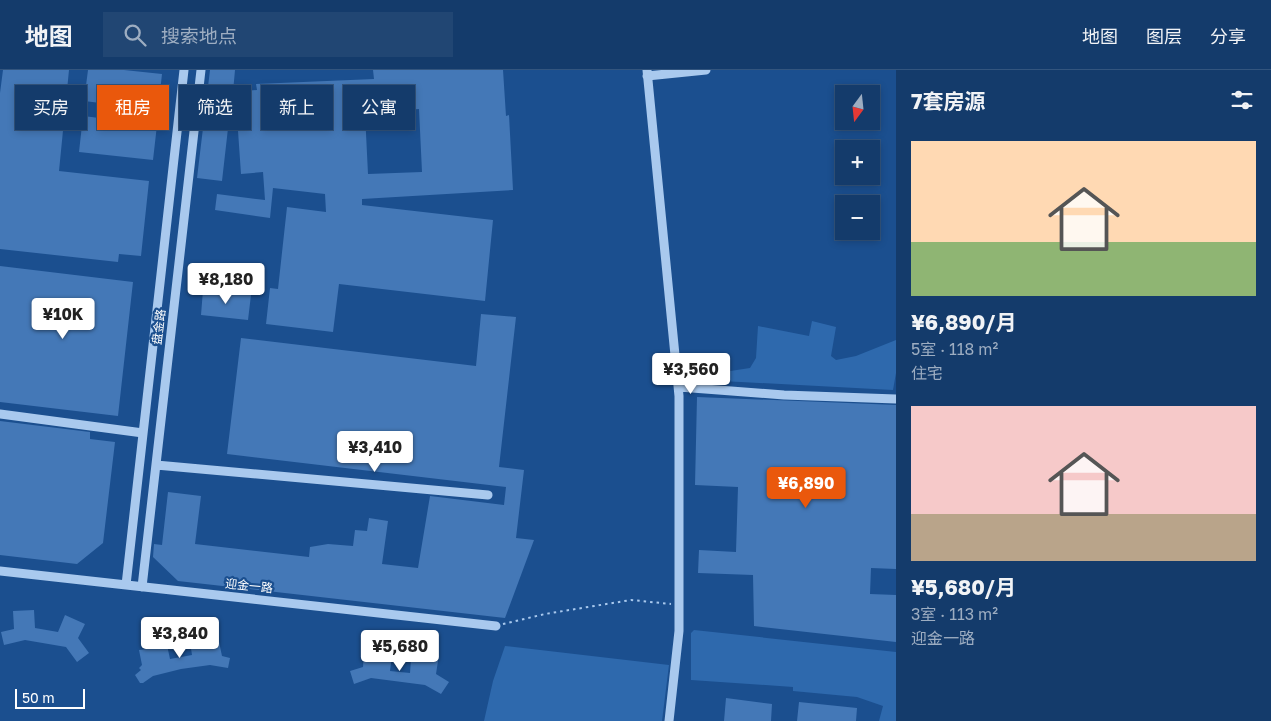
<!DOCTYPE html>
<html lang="zh">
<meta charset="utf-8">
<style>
:root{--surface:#143b6b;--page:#214673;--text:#f1f3f6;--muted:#9dadc1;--line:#33557e;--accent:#ea580c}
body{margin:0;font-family:"Golos Text","Noto Sans SC",sans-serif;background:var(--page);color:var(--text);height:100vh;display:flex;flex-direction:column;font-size:19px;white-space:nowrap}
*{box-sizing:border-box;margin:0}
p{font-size:16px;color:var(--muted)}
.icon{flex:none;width:28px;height:28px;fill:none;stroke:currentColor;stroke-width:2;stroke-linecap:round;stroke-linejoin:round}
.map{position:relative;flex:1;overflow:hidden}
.drawer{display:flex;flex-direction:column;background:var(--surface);width:375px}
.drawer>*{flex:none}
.hud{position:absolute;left:15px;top:15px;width:475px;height:45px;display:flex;gap:10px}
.needle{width:32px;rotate:195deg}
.fabs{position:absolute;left:835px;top:15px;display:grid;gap:10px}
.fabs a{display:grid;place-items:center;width:45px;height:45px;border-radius:0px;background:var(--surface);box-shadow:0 2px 8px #0003,0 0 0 1px var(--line);font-size:25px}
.scale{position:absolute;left:15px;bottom:12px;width:70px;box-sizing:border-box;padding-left:5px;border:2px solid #fff;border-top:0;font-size:14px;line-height:18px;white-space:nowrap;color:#fff;-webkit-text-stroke:4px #1b4f8f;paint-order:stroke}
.price{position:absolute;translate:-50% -42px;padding:0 11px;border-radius:5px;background:#fff;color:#222;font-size:16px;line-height:32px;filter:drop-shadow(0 1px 2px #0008)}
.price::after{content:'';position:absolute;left:50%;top:30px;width:15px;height:11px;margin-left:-8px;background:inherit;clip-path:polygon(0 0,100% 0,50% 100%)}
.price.on{background:var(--accent);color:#fff}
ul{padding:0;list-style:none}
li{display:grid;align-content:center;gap:10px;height:265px;padding:0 15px}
li span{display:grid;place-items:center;height:155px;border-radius:0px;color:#555}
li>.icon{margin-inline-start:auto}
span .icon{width:90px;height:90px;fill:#fffc;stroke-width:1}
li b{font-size:21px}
h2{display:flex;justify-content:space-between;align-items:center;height:60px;padding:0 15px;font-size:21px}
.chip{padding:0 18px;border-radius:0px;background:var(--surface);box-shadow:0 2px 8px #0003,0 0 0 1px var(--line);font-size:18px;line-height:45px}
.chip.on{background:var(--accent);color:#fff}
header{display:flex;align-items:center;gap:30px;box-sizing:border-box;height:70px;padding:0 25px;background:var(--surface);border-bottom:1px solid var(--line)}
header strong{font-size:24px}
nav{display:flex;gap:28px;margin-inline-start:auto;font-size:18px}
.search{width:350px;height:45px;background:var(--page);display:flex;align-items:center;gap:12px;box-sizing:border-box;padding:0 18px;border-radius:0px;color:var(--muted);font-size:19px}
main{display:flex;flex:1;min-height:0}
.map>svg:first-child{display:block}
</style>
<header>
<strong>地图</strong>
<div class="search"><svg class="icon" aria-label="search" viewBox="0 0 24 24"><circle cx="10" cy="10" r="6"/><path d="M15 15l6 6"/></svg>搜索地点</div>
<nav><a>地图</a><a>图层</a><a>分享</a></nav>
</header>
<main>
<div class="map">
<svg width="896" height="651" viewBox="0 0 896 651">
<rect width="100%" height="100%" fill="#1b4f8f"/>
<path fill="#2e69ad" d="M 812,251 L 836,257 L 831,286 L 836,290 L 856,286 L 896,270 L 896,303 L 893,320 L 703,310 L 704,305 L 750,298 L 756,288 L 758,256 L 809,266 Z
M 694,560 L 896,582 L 896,651 L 879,651 L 883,636 L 857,627 L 793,621 L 793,617 L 691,610 L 691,563 Z
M 505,576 L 669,595 L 662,651 L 484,651 L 493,611 Z"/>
<path fill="#4478b7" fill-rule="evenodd" d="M 3,0 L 69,0 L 59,101 L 149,111 L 141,186 L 119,184 L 118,192 L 0,179 L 0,23 Z
M 88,0 L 124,0 L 162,4 L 158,40 L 84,31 Z
M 210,0 L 235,0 L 233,22 L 257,20 L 256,14 L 374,9 L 373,0 L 503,0 L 506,46 L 509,45 L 513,120 L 362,129 L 362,135 L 493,150 L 485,231 L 339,214 L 333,262 L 266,254 L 270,218 L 278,219 L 287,137 L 326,142 L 325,124 L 273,118 L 270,148 L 215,140 L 217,124 L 265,130 L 263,102 L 241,104 L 236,32 L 231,32 L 222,111 L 197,108 ZM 419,39 L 422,102 L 368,104 L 365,43 Z
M 83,46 L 157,55 L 153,90 L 79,82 Z
M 0,196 L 133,212 L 118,346 L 0,332 Z
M 203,220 L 251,225 L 248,250 L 201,245 Z
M 481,244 L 516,247 L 499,397 L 524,400 L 516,468 L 534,470 L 505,548 L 178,511 L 153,487 L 154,474 L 162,475 L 168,422 L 201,426 L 195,474 L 309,487 L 310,477 L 328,474 L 353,476 L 355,460 L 367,461 L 369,448 L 388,451 L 382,494 L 418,498 L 430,426 L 504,435 L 506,417 L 227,384 L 241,268 L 476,296 Z
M 697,327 L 896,335 L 896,499 L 871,498 L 870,524 L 896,525 L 896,572 L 754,556 L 753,505 L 698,503 L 699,480 L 736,482 L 738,417 L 695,415 Z
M 0,351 L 90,362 L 90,369 L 115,372 L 103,473 L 77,494 L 0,485 Z
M 34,540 L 35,558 L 58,562 L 65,545 L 85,554 L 78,568 L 89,583 L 77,592 L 66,577 L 25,570 L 4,575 L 1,562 L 14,559 L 13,541 Z
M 218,567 L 222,586 L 230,588 L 228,598 L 210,595 L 181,599 L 153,606 L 143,613 L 140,613 L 135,605 L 141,600 L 139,598 L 142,595 L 139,580 L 147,579 L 146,576 L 167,575 L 170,589 L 192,585 L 190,572 Z
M 371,581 L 392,586 L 390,601 L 410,603 L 411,589 L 438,591 L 436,604 L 449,612 L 441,624 L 425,615 L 371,608 L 354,614 L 350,601 L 363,597 L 364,583 L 370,583 Z
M 726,628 L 772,634 L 771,651 L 724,651 Z
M 799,632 L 857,638 L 856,651 L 797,651 Z"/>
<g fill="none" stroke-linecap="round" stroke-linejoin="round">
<path stroke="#a9c9ee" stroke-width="2" stroke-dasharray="2.5 4" stroke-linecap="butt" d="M 503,554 L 545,544 L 631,530 L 671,534"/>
<path stroke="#a9c9ee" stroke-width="9" d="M 647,0 L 679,326 L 679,561 L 669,651
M 647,6 L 706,0
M 679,317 L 784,325 L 896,329
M 0,344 L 143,363
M 156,395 L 488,425
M 0,501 L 496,556
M 126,515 L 184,0
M 142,517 L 201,0"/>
</g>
<g text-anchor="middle" stroke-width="4.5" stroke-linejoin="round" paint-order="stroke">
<g font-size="12" fill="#fff" stroke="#1b4f8f">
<text transform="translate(159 257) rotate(-83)" y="4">盘金路</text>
<text transform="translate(249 516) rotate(6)" y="4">迎金一路</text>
</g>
</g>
</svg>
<div class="fabs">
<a><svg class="needle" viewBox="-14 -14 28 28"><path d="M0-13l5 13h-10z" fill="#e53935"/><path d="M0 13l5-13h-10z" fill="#9dadc1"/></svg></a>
<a>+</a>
<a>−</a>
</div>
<div class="scale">50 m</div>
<b class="price" style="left:226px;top:235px">¥8,180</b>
<b class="price" style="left:63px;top:270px">¥10K</b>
<b class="price" style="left:691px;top:325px">¥3,560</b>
<b class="price" style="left:375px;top:403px">¥3,410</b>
<b class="price on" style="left:806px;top:439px">¥6,890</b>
<b class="price" style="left:180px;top:589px">¥3,840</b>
<b class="price" style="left:400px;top:602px">¥5,680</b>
<div class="hud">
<a class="chip">买房</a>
<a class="chip on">租房</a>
<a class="chip">筛选</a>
<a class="chip">新上</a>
<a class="chip">公寓</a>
</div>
</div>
<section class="drawer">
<h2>7套房源<svg class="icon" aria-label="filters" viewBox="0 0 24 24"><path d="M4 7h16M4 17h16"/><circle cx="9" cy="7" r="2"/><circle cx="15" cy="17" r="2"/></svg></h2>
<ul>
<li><span style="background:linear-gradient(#ffd9b3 65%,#8fb573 0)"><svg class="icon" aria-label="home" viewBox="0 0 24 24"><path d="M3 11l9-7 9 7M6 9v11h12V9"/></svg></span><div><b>¥6,890/月</b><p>5室 · 118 m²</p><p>住宅</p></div></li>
<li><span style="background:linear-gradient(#f6c9c9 70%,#b9a48a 0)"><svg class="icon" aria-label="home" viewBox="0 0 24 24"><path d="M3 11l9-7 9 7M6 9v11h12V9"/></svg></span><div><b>¥5,680/月</b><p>3室 · 113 m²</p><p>迎金一路</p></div></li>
</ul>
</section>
</main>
